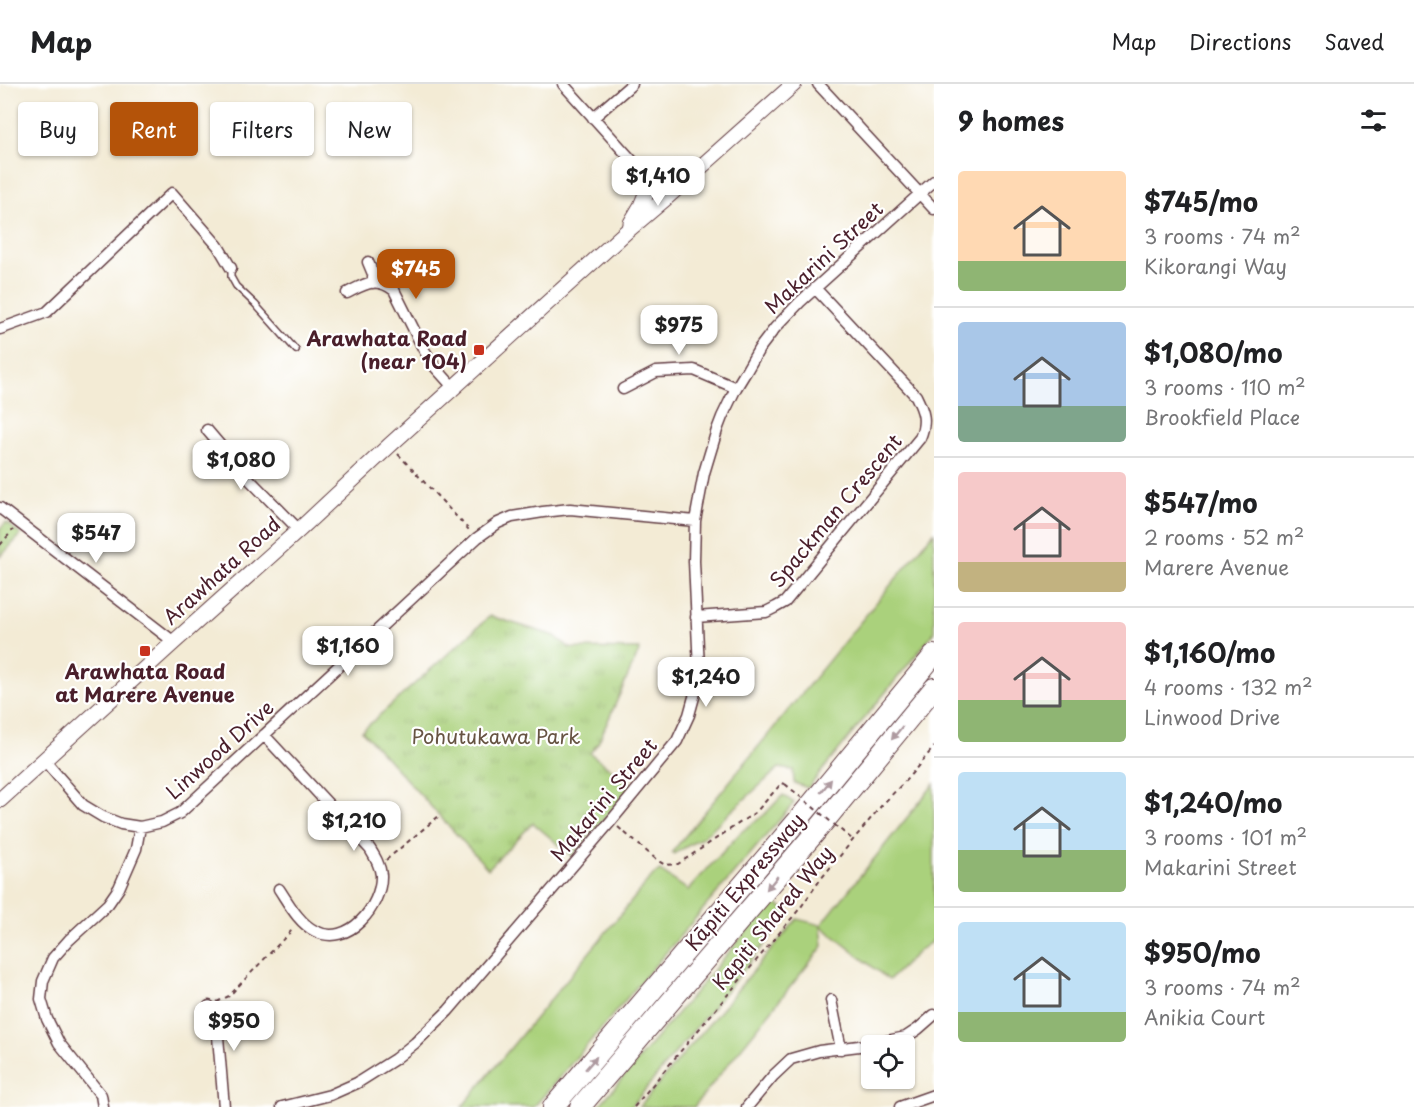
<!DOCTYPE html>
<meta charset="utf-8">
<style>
:root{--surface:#fff;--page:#f6f6f6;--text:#202124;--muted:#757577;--line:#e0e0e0;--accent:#b45309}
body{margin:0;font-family:"Playpen Sans",sans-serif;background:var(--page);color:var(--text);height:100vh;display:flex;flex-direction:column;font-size:22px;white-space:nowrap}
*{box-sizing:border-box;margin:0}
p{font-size:20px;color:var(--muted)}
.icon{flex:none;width:33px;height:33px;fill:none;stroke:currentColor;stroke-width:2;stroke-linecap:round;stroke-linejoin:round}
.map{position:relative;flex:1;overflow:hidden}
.sheet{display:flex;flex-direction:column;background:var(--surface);width:480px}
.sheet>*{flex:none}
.hud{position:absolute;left:18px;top:18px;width:570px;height:54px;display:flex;gap:12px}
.buttons{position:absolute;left:861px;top:951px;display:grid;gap:12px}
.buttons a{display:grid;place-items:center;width:54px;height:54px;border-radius:6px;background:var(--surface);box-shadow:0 2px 4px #0004;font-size:30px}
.price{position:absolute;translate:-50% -51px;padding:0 14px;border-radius:12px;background:#fff;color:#222;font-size:20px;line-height:39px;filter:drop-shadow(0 2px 3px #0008)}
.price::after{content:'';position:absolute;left:50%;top:36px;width:18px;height:14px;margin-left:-9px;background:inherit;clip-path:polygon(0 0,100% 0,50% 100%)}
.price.active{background:var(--accent);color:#fff}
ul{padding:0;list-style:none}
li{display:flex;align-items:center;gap:18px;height:150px;padding:0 24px}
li+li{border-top:2px solid var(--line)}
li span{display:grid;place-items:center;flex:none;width:168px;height:120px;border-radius:6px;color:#555}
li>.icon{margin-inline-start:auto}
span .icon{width:72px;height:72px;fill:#fffc;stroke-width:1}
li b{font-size:26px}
h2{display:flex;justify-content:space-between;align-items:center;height:72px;padding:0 24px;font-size:26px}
.chip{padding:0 21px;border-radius:6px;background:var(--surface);box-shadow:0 2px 4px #0004;font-size:21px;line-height:54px}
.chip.active{background:var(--accent);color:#fff}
header{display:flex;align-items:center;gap:36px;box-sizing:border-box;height:84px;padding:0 30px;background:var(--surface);border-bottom:2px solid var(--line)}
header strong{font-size:28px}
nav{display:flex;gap:33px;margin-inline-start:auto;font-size:21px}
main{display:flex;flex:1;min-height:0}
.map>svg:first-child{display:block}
</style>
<header>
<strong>Map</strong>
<nav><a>Map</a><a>Directions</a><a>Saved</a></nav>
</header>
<main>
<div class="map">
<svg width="934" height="1023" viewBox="0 0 934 1023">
<defs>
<pattern id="park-tufts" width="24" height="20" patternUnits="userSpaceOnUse" patternTransform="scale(1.5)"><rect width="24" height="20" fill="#aad17b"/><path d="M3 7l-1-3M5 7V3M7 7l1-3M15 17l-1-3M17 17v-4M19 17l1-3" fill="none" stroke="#94b36a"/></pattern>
</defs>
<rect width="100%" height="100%" fill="#fff"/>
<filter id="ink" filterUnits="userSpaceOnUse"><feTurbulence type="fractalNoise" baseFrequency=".0167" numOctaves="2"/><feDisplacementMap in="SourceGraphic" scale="12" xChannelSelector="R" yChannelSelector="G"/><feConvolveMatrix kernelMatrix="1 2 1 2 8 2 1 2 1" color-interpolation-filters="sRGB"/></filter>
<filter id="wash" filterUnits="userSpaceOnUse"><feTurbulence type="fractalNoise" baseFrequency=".008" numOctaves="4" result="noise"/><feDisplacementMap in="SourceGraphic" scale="24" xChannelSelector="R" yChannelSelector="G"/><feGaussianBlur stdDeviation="1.35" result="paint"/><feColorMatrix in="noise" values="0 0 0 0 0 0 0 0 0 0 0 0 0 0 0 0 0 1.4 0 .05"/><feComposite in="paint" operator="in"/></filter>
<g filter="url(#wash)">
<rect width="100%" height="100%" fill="#f3ebd5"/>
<path fill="#aad17b" stroke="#7a7853" stroke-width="1.5" d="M 934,448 L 934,548 L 924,561 L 808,704 L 794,699 L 793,686 L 779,684 L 703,753 L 674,770 L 672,768 Z
M 934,700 L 934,856 L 921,865 L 889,896 L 821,842 L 823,862 L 694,1023 L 639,1023 L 797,835 L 821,841 Z
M 783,711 L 794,719 L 534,1023 L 462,1023 L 653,791 L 660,787 L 688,806 L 741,748 L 764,731 Z
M 772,817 L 790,829 L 631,1023 L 598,1023 Z"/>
<path fill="url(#park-tufts)" stroke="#7a7853" stroke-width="1.5" d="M 6,438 L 21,451 L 0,473 L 0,445 Z
M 490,532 L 555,552 L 570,564 L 640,565 L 598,659 L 590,669 L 633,702 L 572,772 L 533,739 L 488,785 L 362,647 Z"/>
</g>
<g filter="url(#ink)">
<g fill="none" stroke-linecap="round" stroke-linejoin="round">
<defs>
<path id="lane" d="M 231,184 L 231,193 L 236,202 L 255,220 L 296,266"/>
<path id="street" d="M 563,0 L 666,114
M 818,0 L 934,125
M 593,34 L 632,0
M 368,178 L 373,190 L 373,199
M 347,209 C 365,200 376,192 394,206 L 424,266 L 435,283 L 453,303
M 0,245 L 47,228 L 172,109 L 218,162 L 231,184
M 623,305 L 656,288 L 694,286 L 736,304
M 207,346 L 247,393 L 299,446
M 0,424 L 174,558
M 696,533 L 766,528 L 776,523 L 785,518 L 920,354 C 927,337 924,328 916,312 L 815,204
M 264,651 L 370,765 C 375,773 380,781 381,791 C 382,822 348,864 315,847 C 299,839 289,820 279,805
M 44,676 L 83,721 L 103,733 L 121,740 L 140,743 L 162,738 L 180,729 L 477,454 L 498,439 L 512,433 L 543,428 L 570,425 L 695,437
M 831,916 L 841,965
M 209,922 L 217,941 L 224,1023
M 103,1023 L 101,1011 L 59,959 L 47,935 L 41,915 L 43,897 L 53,874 L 69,856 L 108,820 L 119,804 L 136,765 L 140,743
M 282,1023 L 330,1011 L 357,999 L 395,975 L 415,959 L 448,927 L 611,737 L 677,657 L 689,631 L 694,613 L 699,585 L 694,477 L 695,437 L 704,389 L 717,346 L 722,333 L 736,304 L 747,286 L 759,265 L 775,244 L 800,218 L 934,97
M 747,1023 L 773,992 L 791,975 L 819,967 L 867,961 L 906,953 L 918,945 L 934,931
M 900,1023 L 934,1011"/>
<path id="secondary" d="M 631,139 L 641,122 L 646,110 L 644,90
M 0,716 L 174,558 L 299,446 L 390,361 L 627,147 L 666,114 L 794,0"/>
<path id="highway" d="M 553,1023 L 798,736 L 934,571
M 580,1023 L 814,750 L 934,604"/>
</defs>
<use href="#lane" stroke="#633e44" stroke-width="8"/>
<use href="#street" stroke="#633e44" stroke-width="13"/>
<use href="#secondary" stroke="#633e44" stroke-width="17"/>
<use href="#highway" stroke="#633e44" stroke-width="22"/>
<path stroke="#633e44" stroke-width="2" stroke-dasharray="4.5 4.5" stroke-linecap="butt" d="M 398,370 L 470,447
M 0,461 L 13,446
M 618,743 L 657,776 L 665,781 L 678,780 L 756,728 L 780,701 L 782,699 L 785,700
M 386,776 L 439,732
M 217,918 L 229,912 L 294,844
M 634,1023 L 801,823 L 820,796 L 882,721 L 908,694 L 934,663"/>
<use href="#lane" stroke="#fff" stroke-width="5"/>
<use href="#street" stroke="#fff" stroke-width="10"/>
<use href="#secondary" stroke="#fff" stroke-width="15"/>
<use href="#highway" stroke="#fff" stroke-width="20"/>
<path stroke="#633e44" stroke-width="2" stroke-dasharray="4.5 4.5" stroke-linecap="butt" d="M 785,700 L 853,756"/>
</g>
<defs><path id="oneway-solid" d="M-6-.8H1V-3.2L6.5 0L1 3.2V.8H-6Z" transform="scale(1.5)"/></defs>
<g fill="#ae9aa0">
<use href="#oneway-solid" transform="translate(897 649) rotate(129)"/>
<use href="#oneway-solid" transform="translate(826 702) rotate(-51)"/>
<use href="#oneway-solid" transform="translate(772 799) rotate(130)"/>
<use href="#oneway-solid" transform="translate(591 979) rotate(-49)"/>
</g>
</g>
<g fill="#c8321e" stroke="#fff" stroke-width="2">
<rect x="473" y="260" width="12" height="12" rx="3"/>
<rect x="139" y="561" width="12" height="12" rx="3"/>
</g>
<g text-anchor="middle" stroke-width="4.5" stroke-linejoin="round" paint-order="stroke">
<g font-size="20" fill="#4a1f2b" stroke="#fff">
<text transform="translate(824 174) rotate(-43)" y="7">Makarini Street</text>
<text transform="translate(836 427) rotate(-50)" y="7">Spackman Crescent</text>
<text transform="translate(222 487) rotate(-42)" y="7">Arawhata Road</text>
<text transform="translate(220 666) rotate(-42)" y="7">Linwood Drive</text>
<text transform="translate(604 716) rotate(-50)" y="7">Makarini Street</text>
<text transform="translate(745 798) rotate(-50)" y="7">Kāpiti Expressway</text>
<text transform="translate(773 834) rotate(-51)" y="7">Kapiti Shared Way</text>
</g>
<g font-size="20" font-weight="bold" fill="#4a1f2b" stroke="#fff" text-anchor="end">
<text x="467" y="262">Arawhata Road<tspan x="467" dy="23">(near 104)</tspan></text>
<text x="145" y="595" text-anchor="middle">Arawhata Road<tspan x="145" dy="23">at Marere Avenue</tspan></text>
</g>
<g font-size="20" fill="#675443" stroke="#fff">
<text x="496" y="660">Pohutukawa Park</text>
</g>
</g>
</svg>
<div class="buttons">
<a><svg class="icon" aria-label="locate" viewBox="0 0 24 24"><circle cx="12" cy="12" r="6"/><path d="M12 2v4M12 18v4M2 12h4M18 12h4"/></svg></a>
</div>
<b class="price" style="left:658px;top:123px">$1,410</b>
<b class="price active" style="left:416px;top:216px">$745</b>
<b class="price" style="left:679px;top:272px">$975</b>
<b class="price" style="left:241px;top:407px">$1,080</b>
<b class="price" style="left:96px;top:480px">$547</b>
<b class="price" style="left:348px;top:593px">$1,160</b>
<b class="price" style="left:706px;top:624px">$1,240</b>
<b class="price" style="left:354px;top:768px">$1,210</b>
<b class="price" style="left:234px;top:968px">$950</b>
<div class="hud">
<a class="chip">Buy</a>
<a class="chip active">Rent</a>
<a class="chip">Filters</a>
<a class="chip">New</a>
</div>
</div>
<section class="sheet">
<h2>9 homes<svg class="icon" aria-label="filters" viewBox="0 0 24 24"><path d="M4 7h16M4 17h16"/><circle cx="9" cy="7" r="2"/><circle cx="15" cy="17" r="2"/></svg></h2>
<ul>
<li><span style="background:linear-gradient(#ffd9b3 75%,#8fb573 0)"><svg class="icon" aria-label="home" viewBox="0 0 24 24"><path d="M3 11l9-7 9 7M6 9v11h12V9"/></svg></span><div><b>$745/mo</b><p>3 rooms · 74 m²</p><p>Kikorangi Way</p></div></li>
<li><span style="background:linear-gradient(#a9c7e8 70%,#7fa58c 0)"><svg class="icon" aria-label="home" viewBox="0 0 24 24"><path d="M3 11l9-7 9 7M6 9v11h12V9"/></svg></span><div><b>$1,080/mo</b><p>3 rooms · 110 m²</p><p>Brookfield Place</p></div></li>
<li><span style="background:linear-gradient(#f6c9c9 75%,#c2b280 0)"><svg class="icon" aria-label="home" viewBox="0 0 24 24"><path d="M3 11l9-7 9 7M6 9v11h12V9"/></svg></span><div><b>$547/mo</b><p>2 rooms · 52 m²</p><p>Marere Avenue</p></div></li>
<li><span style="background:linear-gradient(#f6c9c9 65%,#8fb573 0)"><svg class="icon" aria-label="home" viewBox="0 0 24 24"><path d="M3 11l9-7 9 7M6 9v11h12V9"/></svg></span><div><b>$1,160/mo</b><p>4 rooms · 132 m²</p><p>Linwood Drive</p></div></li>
<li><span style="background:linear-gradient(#bfe0f5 65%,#8fb573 0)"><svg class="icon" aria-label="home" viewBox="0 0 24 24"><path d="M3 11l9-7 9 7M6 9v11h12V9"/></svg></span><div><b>$1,240/mo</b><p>3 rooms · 101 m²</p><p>Makarini Street</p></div></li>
<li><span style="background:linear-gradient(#bfe0f5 75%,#8fb573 0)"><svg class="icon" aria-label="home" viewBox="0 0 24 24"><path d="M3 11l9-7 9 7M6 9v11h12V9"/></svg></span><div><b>$950/mo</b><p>3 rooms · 74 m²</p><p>Anikia Court</p></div></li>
</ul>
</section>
</main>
